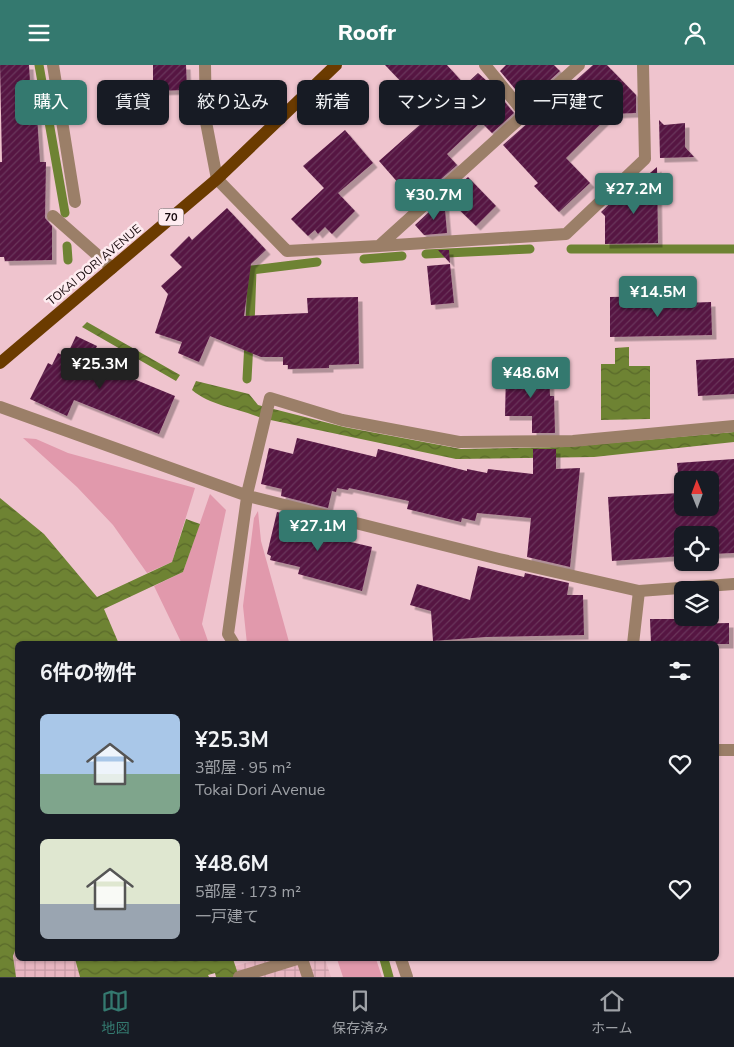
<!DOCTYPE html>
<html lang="ja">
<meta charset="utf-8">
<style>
:root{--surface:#171b24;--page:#242831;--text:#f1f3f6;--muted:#9ea1a6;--line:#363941;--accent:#34796f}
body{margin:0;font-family:"Nunito Sans","Noto Sans JP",sans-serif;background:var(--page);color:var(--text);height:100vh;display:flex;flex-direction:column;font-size:19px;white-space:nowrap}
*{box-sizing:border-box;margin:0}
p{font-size:16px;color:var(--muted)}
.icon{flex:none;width:28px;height:28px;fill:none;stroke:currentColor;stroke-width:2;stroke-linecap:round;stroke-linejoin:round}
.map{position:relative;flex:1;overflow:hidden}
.drawer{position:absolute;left:15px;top:576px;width:704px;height:320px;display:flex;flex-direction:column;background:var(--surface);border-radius:8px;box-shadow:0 1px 4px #0004}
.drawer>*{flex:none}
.banner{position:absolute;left:15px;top:15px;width:705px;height:45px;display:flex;gap:10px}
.needle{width:32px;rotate:359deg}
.controls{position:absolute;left:674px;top:406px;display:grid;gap:10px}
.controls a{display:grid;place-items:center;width:45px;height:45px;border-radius:8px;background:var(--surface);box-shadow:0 1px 4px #0004;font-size:25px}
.price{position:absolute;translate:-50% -42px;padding:0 11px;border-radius:5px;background:var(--accent);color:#fff;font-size:16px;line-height:32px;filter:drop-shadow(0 1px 2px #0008)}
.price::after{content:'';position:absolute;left:50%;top:30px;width:15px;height:11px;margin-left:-8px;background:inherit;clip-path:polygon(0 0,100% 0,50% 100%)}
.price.selected{background:#222;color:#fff}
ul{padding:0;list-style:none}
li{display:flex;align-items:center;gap:15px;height:125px;padding:0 25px}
li span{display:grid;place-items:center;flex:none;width:140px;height:100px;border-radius:8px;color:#555}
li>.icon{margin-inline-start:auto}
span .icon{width:60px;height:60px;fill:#fffc;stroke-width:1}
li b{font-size:21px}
h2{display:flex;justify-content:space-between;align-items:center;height:60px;padding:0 25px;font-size:21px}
.pill{padding:0 18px;border-radius:8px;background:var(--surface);box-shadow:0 1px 4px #0004;font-size:18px;line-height:45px}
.pill.selected{background:var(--accent);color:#fff}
header{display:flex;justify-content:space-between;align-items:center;height:65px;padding:0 25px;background:var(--accent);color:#fff;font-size:22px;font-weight:800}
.dock{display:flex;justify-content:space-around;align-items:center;height:70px;border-top:1px solid var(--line);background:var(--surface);font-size:14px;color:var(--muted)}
.dock a{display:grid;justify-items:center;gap:2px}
.dock .selected{color:var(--accent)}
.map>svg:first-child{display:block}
</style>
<header><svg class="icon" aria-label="menu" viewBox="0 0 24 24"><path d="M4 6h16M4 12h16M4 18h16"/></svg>Roofr<svg class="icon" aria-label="person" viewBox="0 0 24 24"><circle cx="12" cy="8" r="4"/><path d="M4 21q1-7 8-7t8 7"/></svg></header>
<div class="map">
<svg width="734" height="912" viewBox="0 0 734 912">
<defs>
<pattern id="industrial-grid" width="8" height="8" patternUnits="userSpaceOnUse" patternTransform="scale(1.25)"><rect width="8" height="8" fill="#e8b6c1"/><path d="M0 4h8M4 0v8" fill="none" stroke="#c69ba5"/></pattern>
<pattern id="water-waves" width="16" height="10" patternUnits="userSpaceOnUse" patternTransform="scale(1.25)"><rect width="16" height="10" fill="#6e8333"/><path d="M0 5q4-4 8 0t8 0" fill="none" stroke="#59692a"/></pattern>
<pattern id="building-hatch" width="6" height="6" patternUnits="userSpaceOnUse" patternTransform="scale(1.25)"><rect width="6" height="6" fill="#561643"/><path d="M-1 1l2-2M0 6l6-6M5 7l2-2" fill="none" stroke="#6a365a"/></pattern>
<filter id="shadow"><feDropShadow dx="4.5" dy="4.5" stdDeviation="0" flood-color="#0004"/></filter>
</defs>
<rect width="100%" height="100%" fill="#efc4ce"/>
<path fill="url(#industrial-grid)" d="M 17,878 L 18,894 L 75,894 L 80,912 L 16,912 L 13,891 Z
M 261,894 L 325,894 L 331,912 L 239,912 L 235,901 Z"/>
<path fill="#e199ac" d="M 23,373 L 36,374 L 68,388 L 195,423 L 172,497 L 147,508 L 113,460 L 77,422 Z
M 210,429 L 226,445 L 202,559 L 209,579 L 182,579 L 154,521 L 183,507 Z
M 258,446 L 261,476 L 289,577 L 282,579 L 247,579 L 243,541 L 254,453 Z
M 337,894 L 376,894 L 382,912 L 343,912 Z"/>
<path fill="url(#water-waves)" d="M 87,257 L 180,310 L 176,316 L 82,262 Z
M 629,282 L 629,301 L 650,301 L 650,354 L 601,355 L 601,299 L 615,299 L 615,283 Z
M 196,316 L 249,329 L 258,340 L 344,362 L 461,384 L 565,382 L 734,367 L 734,377 L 594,392 L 456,394 L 261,353 C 238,343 211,341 192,325 Z
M 0,433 L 44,469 L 97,532 L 172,497 L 186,454 L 200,459 L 183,507 L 104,544 L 119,579 L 18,579 L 18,878 L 13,891 L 16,912 L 0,912 Z
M 75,894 L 233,894 L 239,912 L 216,912 L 215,908 L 208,910 L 209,912 L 80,912 Z"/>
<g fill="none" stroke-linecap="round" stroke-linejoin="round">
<path stroke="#6e8333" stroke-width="9" d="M 39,0 L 65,148
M 67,181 L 68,195
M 571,184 L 734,184
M 426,189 L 530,184
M 364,194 L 402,191
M 250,261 L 252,205 L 317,197
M 247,314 L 249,277
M 384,894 L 389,912"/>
</g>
<path fill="url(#building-hatch)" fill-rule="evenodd" filter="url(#shadow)" d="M 0,0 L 29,0 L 32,51 L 37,51 L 40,97 L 46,97 L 45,153 L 52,161 L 52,195 L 5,196 L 4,192 L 0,192 L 0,97 L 2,97 Z
M 153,0 L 186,0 L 187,25 L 153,26 Z
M 385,0 L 447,0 L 465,20 L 478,8 L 488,17 L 514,48 L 492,68 L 481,57 L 447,89 L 457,100 L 415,137 L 379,96 L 432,49 Z
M 506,0 L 554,0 L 560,6 L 526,37 L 500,6 Z
M 593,0 L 607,0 L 636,30 L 636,48 L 611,49 L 566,93 L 590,118 L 559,147 L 534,121 L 538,118 L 503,80 Z
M 659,55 L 664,60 L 685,58 L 685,82 L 694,92 L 660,93 Z
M 345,65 L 373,98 L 338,128 L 355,146 L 332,169 L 325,162 L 318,169 L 315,165 L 308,171 L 291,154 L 324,123 L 303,101 Z
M 657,102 L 658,178 L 605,179 L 605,151 L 601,147 L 619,130 L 624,130 Z
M 468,112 L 496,141 L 476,161 L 446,132 Z
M 444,133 L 447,168 L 424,170 L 415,160 Z
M 227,143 L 266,185 L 251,199 L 244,251 L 308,248 L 307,233 L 358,232 L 359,299 L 329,300 L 329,303 L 288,304 L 288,300 L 283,300 L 283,292 L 261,292 L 210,271 L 199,297 L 178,288 L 182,277 L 155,268 L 168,229 L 161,221 L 182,202 L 170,190 L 189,171 L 192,175 Z
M 438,185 L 449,185 L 450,198 Z
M 450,199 L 454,238 L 431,240 L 427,201 Z
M 656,231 L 656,239 L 711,237 L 712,270 L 610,272 L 610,232 Z
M 76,271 L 97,281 L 90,296 L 175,331 L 159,369 L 74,335 L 67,351 L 30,334 L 48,298 L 52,300 L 58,288 L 66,292 Z
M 734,293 L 734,329 L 698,331 L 696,295 Z
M 549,306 L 550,331 L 554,331 L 555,368 L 532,368 L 532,351 L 505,351 L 506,307 Z
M 297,373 L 376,392 L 378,384 L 467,406 L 467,404 L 487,408 L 488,404 L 533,409 L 533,384 L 556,384 L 556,404 L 580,403 L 570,502 L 527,492 L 531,453 L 477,448 L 475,456 L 462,453 L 461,457 L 407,444 L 409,436 L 349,423 L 348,425 L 337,423 L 336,427 L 332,426 L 328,443 L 281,431 L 282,424 L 261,419 L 269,383 L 293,389 Z
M 734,394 L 734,488 L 710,489 L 710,470 L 682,470 L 682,491 L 612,496 L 608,432 L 680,428 L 677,398 ZM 682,415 L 710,415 L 710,442 L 682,442 Z
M 277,447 L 324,458 L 321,470 L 372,482 L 362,526 L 298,509 L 300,502 L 270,495 L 271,491 L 267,489 Z
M 478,501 L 524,512 L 525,508 L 569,518 L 567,530 L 583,530 L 584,570 L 486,572 L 433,576 L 431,546 L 410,540 L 417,519 L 470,535 Z
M 650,554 L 683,554 L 683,559 L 729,558 L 729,579 L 651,579 Z"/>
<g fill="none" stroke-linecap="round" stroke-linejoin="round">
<path stroke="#9b7f68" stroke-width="12" d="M 53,151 L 112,203
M 633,579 L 639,526
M 302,894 L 308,912
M 239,912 L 297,894"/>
<path stroke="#9b7f68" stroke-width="12" d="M 53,0 L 75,137
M 205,0 L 206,57 L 217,114 L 287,186 L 379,181 L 579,0
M 485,0 L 524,48
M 379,181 L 566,169 L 645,94 L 643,0
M 0,342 L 248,431 L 499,494 L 639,526 L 734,519
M 234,579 L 228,569 L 248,425 L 270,333 L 342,355 L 459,377 L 573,376 L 734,361
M 716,685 L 734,685
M 401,894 L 407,912"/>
<path stroke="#6b3b00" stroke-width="12" d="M 0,298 L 217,114 L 336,0"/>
</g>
<g text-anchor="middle" stroke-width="5" stroke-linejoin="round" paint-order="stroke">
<rect fill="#feecf0" stroke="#5d4e52" stroke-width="1" x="158.5" y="143.5" width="25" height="17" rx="4"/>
<g font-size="11" font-weight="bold" fill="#180a0e">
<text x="171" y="156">70</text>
</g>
<g font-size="12" fill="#180a0e" stroke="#feecf0">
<text transform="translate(94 200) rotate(-40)" y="4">TOKAI DORI AVENUE</text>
</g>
</g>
</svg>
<div class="controls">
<a><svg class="needle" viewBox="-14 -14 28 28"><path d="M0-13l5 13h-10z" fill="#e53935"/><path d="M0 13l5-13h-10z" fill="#9ea1a6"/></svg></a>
<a><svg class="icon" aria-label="locate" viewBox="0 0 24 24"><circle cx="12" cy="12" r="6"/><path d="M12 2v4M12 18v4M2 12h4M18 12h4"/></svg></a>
<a><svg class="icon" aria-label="layers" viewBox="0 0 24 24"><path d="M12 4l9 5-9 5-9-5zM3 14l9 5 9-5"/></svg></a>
</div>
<b class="price" style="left:634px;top:150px">¥27.2M</b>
<b class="price" style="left:434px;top:156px">¥30.7M</b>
<b class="price" style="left:658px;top:253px">¥14.5M</b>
<b class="price selected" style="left:100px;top:325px">¥25.3M</b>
<b class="price" style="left:531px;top:334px">¥48.6M</b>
<b class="price" style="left:318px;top:487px">¥27.1M</b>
<div class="banner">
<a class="pill selected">購入</a>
<a class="pill">賃貸</a>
<a class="pill">絞り込み</a>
<a class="pill">新着</a>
<a class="pill">マンション</a>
<a class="pill">一戸建て</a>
</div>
<section class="drawer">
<h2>6件の物件<svg class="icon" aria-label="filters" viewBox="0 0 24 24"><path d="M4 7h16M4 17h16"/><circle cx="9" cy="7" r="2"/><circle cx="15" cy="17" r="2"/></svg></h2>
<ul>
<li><span style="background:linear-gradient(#a9c7e8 60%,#7fa58c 0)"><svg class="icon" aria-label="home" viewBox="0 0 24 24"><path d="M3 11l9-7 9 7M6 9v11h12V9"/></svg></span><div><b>¥25.3M</b><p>3部屋 · 95 m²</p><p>Tokai Dori Avenue</p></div><svg class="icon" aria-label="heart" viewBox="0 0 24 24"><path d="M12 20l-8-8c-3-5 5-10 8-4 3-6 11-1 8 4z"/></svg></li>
<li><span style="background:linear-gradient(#dfe7d0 65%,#9aa5b1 0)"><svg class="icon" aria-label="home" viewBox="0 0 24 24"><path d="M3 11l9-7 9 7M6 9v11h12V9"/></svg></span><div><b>¥48.6M</b><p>5部屋 · 173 m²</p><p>一戸建て</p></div><svg class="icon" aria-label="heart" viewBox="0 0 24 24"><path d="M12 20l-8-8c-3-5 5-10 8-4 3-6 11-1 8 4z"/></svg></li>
</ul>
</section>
</div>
<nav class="dock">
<a class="selected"><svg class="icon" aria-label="map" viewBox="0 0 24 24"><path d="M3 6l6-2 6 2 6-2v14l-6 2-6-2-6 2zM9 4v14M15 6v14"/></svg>地図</a>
<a><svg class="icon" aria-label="saved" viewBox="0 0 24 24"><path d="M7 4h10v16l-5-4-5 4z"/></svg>保存済み</a>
<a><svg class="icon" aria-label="home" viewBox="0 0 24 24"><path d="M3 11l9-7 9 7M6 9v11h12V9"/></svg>ホーム</a>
</nav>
